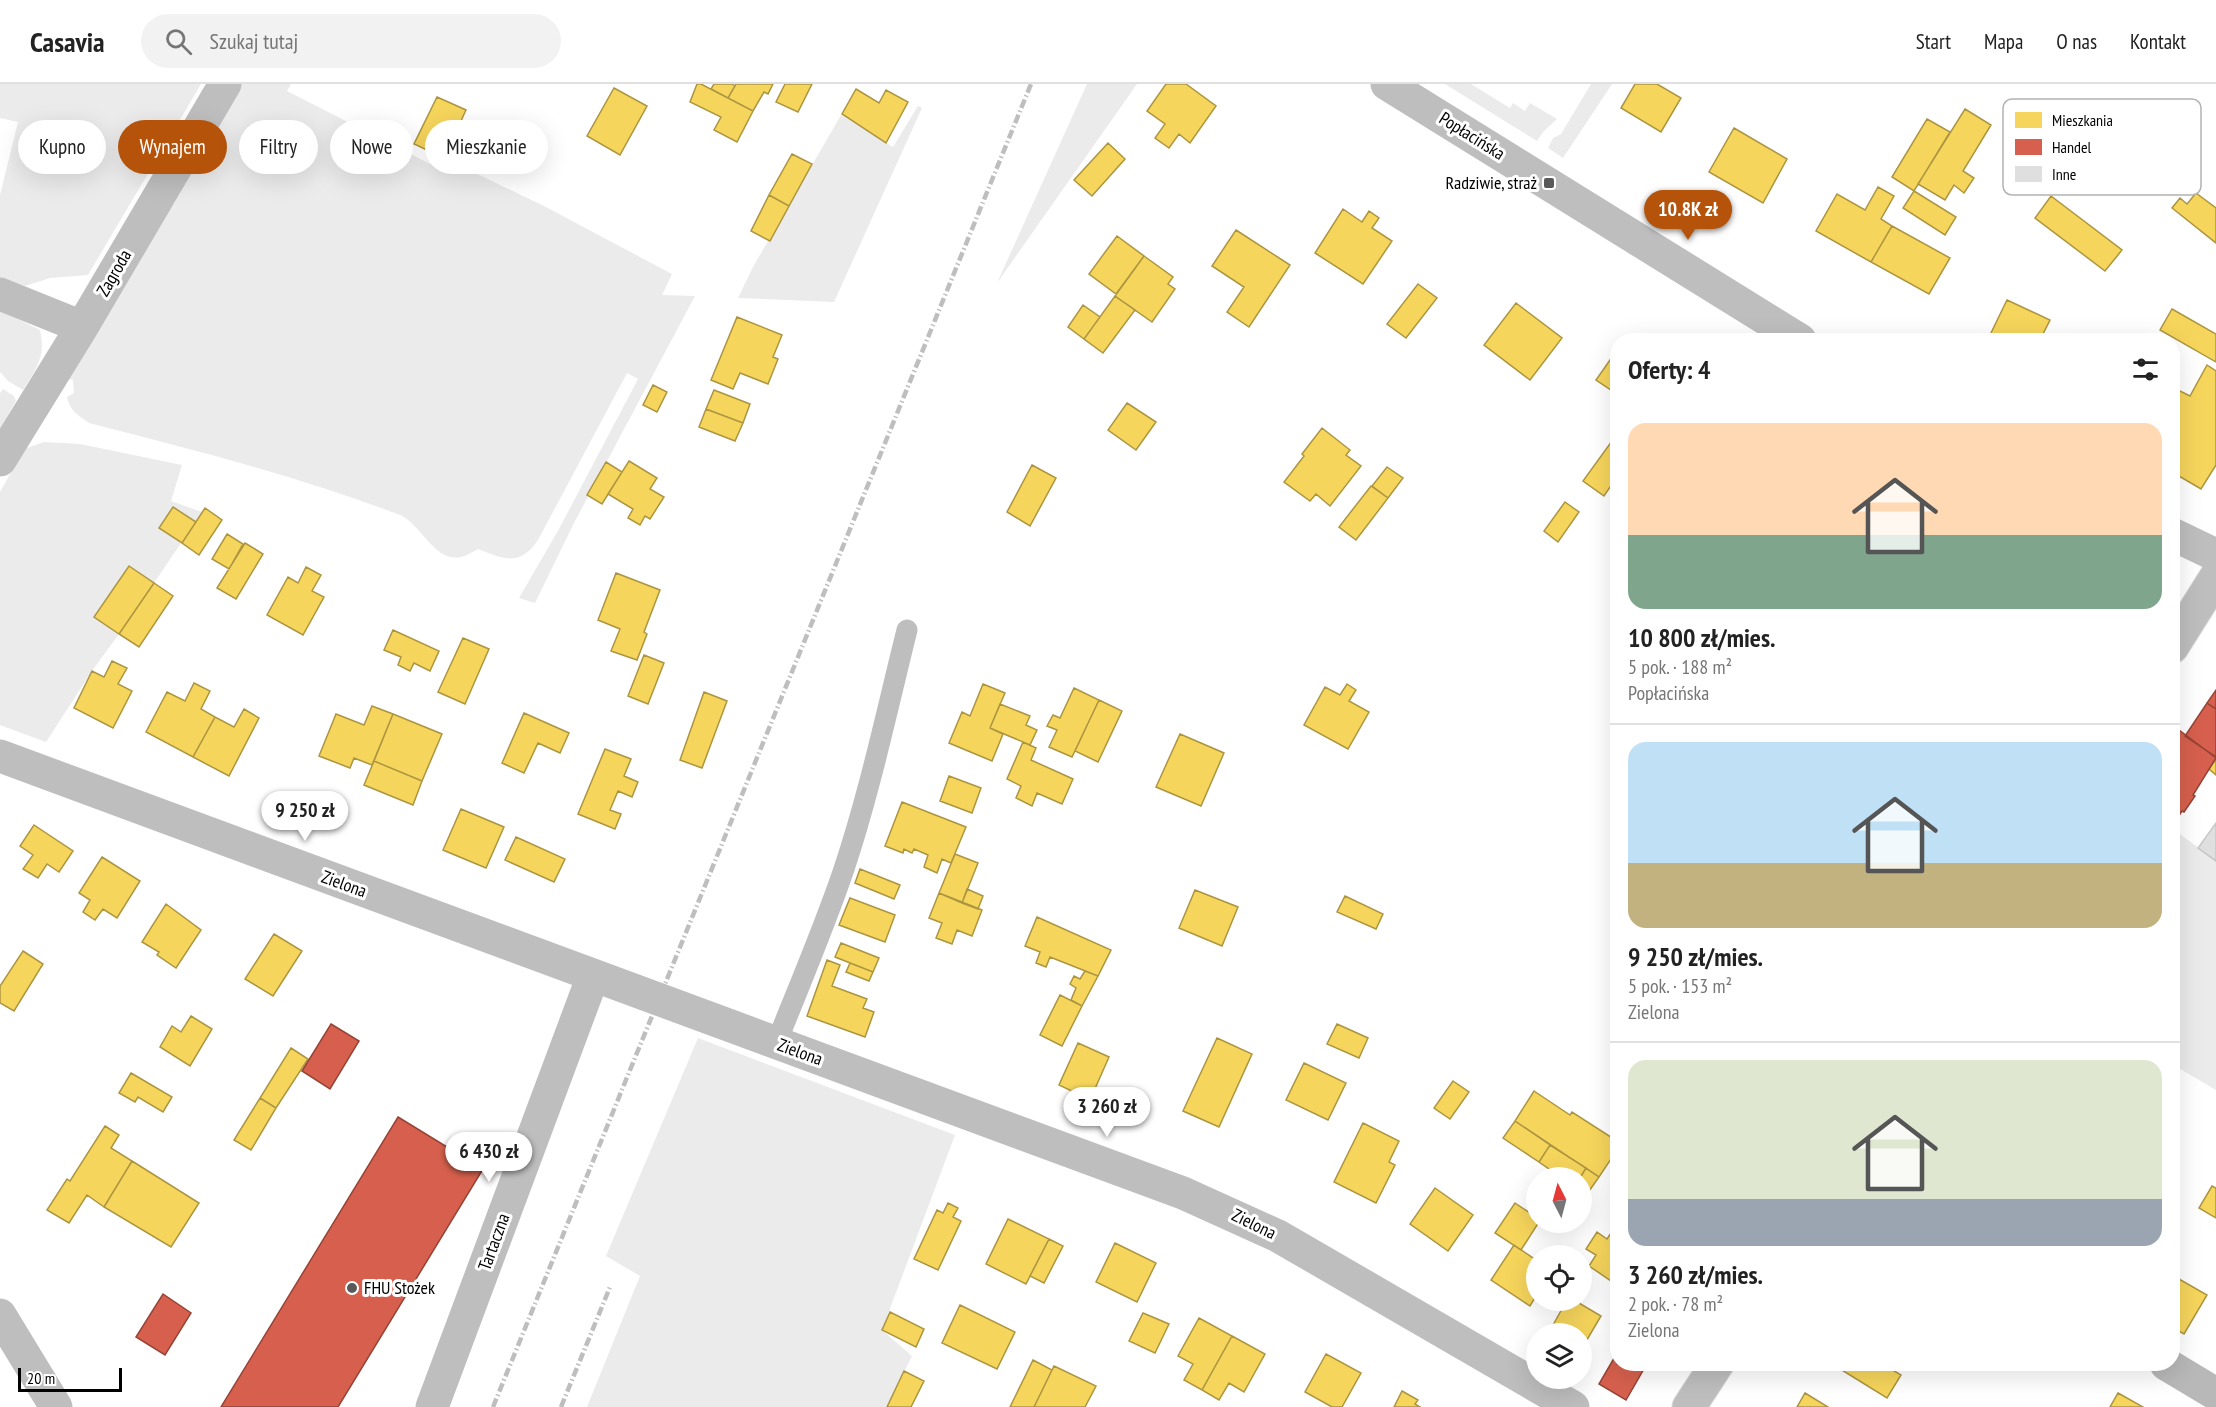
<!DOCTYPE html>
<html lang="pl">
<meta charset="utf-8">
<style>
:root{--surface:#fff;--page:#f2f2f2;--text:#222;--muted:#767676;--line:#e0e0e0;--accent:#b45309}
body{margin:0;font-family:"PT Sans Narrow",sans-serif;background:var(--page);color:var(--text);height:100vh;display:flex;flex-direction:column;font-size:22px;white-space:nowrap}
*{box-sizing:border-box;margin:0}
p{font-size:20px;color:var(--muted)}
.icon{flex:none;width:33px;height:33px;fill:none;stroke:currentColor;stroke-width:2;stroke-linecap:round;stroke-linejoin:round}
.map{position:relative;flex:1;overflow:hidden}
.sheet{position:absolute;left:1610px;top:249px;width:570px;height:1038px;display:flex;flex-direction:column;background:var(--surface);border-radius:24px;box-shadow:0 6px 24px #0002}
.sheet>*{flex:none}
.guide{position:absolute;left:18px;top:36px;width:570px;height:54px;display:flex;gap:12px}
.needle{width:39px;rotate:354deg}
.fabs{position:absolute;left:1526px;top:1083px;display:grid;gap:12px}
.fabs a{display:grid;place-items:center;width:66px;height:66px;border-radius:50%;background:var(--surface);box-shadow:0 6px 24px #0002;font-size:30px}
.scale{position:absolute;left:18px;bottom:15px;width:104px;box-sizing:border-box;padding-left:6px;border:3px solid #000;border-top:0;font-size:16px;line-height:21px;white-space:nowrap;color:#000;-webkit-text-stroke:4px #fff;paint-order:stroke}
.price{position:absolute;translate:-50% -51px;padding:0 14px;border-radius:21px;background:#fff;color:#222;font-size:20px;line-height:39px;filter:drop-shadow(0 2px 3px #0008)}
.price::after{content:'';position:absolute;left:50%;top:36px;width:18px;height:14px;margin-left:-9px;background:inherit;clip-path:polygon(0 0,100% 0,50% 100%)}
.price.active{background:var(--accent);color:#fff}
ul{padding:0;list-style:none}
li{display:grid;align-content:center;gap:12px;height:318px;padding:0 18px}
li+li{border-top:2px solid var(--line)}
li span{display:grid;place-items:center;height:186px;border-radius:18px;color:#555}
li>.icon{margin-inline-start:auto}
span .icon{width:108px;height:108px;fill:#fffc;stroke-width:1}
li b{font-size:26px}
h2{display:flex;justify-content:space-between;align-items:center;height:72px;padding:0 18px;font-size:26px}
.pill{padding:0 21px;border-radius:27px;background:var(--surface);box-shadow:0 6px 24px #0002;font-size:21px;line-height:54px}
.pill.active{background:var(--accent);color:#fff}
header{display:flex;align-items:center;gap:36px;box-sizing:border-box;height:84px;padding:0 30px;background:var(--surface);border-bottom:2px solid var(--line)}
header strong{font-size:28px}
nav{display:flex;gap:33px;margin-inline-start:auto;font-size:21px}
.search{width:420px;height:54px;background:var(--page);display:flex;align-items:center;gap:15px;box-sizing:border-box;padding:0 21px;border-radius:33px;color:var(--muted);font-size:22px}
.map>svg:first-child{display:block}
</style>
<header>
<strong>Casavia</strong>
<div class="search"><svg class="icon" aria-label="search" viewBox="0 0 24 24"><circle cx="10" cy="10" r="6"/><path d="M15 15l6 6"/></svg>Szukaj tutaj</div>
<nav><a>Start</a><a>Mapa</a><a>O nas</a><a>Kontakt</a></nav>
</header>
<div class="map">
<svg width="2216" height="1323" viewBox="0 0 2216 1323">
<rect width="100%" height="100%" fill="#fff"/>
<path fill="#ebebeb" d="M 0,0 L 201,0 L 88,191 L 50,194 L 25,202 L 0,194 L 0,111 L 18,38 L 0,34 Z
M 241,0 L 291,0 L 287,7 L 438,84 L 444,74 L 542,121 L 672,190 L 662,211 L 695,212 L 574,439 L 535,519 L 519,514 L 559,445 L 638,295 L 627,289 L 538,456 C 520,483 503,475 478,465 C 473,468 466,472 461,473 C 435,479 421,440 400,431 C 298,392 194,366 89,339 C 78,331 69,326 67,313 L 74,309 L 73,296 L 67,295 L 180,109 Z
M 1087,0 L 1137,0 L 997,199 Z
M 1445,0 L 1471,0 L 1510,24 L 1513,19 L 1525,27 L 1530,19 L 1557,35 L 1543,48 L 1537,57 Z
M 1591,0 L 1612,0 L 1563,74 L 1548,64 L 1553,54 L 1561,50 Z
M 918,22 L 922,24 L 834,218 L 738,214 L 753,183 L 841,31 L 893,63 Z
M 0,226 L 40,246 C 46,273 37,283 23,306 L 8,297 L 0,288 Z
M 3,305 L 14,312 L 16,317 L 0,345 L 0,309 Z
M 44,358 L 80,360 L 182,381 L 171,417 L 202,428 L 154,499 L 128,483 L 94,533 L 119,550 L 92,587 L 46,658 L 0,641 L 0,408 L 24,365 Z
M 2172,744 L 2216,777 L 2216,1006 L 2175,982 L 2172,990 Z
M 698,954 L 955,1051 L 882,1246 L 912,1272 L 887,1323 L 587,1323 L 640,1192 L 606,1172 Z"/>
<path fill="#f6d55c" stroke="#ac9540" stroke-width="1.5" d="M 697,0 L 701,0 L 753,27 L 737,58 L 714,46 L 721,33 L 690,18 Z
M 714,0 L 732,0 L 735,2 L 728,14 L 711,5 Z
M 736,0 L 773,0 L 768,10 L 764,8 L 753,27 L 728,14 Z
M 785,0 L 812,0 L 798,28 L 776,18 Z
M 1166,0 L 1186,0 L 1216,22 L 1190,59 L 1179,50 L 1169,64 L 1155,54 L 1165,40 L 1147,27 Z
M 1635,0 L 1657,0 L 1681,14 L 1661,48 L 1621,24 Z
M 614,4 L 647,22 L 620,71 L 587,52 Z
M 856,5 L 879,19 L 886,6 L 908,18 L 886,59 L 842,30 Z
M 437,13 L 466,26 L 444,74 L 414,60 Z
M 1965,25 L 1991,41 L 1963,87 L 1974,94 L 1964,109 L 1954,101 L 1945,116 L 1918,100 Z
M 1927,35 L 1950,48 L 1914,107 L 1892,93 Z
M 1734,44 L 1787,75 L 1763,119 L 1709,88 Z
M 1108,59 L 1125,75 L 1092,112 L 1074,96 Z
M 792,70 L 812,80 L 789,122 L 769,111 Z
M 1878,103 L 1894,112 L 1881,135 L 1892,142 L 1871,178 L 1816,147 L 1837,110 L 1865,126 Z
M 1914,107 L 1956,133 L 1945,151 L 1903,124 Z
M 2196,109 L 2216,124 L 2216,159 L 2172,124 L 2180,114 L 2187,120 Z
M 769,111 L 789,122 L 770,157 L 751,147 Z
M 2051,112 L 2122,166 L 2105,187 L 2035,134 Z
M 1343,125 L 1362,138 L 1369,127 L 1379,134 L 1372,144 L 1392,157 L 1363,200 L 1315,169 Z
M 1892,142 L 1950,174 L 1929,210 L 1871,178 Z
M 1236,146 L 1290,181 L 1249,243 L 1227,228 L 1244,203 L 1212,182 Z
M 1117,152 L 1144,172 L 1116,210 L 1089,190 Z
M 1144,172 L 1173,193 L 1168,200 L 1175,205 L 1152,238 L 1115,212 Z
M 1418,200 L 1437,214 L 1406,254 L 1387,240 Z
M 1115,212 L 1135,226 L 1103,269 L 1084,255 Z
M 2007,216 L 2050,236 L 2040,256 L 1997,256 L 1989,253 Z
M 1516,219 L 1562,254 L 1530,296 L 1484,261 Z
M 1083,221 L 1100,233 L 1084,255 L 1068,243 Z
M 2172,225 L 2216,250 L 2216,278 L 2160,246 Z
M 737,233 L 782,251 L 773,273 L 778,275 L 768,300 L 740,289 L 733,305 L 711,296 Z
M 1617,266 L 1617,310 L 1596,296 Z
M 2207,281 L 2216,287 L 2216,381 L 2201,405 L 2172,388 L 2172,309 L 2174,304 L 2190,312 Z
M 653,301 L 667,308 L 657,328 L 643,321 Z
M 714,306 L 750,320 L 743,339 L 706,325 Z
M 1127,319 L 1156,338 L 1136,366 L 1108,346 Z
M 706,325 L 743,339 L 735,357 L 699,343 Z
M 1322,344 L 1350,366 L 1346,371 L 1361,382 L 1330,422 L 1316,410 L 1310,417 L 1284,398 L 1304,372 L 1302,370 Z
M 1617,350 L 1617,393 L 1604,412 L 1583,397 Z
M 629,377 L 657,394 L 650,405 L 664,413 L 650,435 L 645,432 L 640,441 L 628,434 L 633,425 L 608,410 Z
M 606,378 L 622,388 L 602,420 L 587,411 Z
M 1032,381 L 1056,394 L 1030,442 L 1007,428 Z
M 1387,383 L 1403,394 L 1388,414 L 1372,402 Z
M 1371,402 L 1388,414 L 1356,456 L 1339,443 Z
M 1565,418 L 1579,428 L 1558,458 L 1544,447 Z
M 173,423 L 196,438 L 182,459 L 159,444 Z
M 205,424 L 222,436 L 199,471 L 182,459 Z
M 227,450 L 243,460 L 229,485 L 212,475 Z
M 245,459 L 263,470 L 236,515 L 217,504 Z
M 129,482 L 154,499 L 119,550 L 94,533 Z
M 306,483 L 321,491 L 312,507 L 324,513 L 303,551 L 267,531 L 288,493 L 298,499 Z
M 616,489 L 660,506 L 644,548 L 647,550 L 637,576 L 611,567 L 620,545 L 598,536 Z
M 154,499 L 173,512 L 139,563 L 119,550 Z
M 393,546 L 439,567 L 430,587 L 414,579 L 410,587 L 398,581 L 401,573 L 384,566 Z
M 463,554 L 489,565 L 465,620 L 438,608 Z
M 644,571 L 664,579 L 648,620 L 628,612 Z
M 112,577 L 127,584 L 118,600 L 132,607 L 113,644 L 74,624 L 92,587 L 104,593 Z
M 194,599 L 210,607 L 201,625 L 215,633 L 193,673 L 146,648 L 167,608 L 185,617 Z
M 983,600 L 1005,609 L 990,644 L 1003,650 L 992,677 L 949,659 L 962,628 L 970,632 Z
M 1347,600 L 1356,606 L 1349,617 L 1369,628 L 1348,665 L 1304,641 L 1325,603 L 1340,611 Z
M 1074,604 L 1099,616 L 1072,673 L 1049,663 L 1057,646 L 1047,642 L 1053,631 L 1060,634 Z
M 704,608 L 727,617 L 702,684 L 680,676 Z
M 1099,616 L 1122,627 L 1098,678 L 1075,667 Z
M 1000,620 L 1030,632 L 1026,641 L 1037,646 L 1030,661 L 990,644 Z
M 372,622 L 393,630 L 372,681 L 354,674 L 350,684 L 319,672 L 336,630 L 364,641 Z
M 244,625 L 259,634 L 229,692 L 193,673 L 215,633 L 234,643 Z
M 524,629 L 569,649 L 560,669 L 538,659 L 524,689 L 502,679 Z
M 393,630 L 442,650 L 422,697 L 374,677 Z
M 1180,650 L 1224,669 L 1201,722 L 1156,703 Z
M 1023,658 L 1036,664 L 1031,676 L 1073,695 L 1062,720 L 1037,709 L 1032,722 L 1016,714 L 1021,702 L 1007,695 Z
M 605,665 L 631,675 L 624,692 L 638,698 L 632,713 L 618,707 L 610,726 L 621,730 L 615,745 L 578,730 Z
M 2216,675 L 2216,691 L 2209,685 Z
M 374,677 L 422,697 L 413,721 L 364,701 Z
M 949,692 L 981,704 L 972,729 L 940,717 Z
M 902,718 L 966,743 L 951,779 L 942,775 L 937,789 L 924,783 L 928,771 L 914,765 L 912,769 L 904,765 L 903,769 L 885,762 Z
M 461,725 L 504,743 L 486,784 L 443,766 Z
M 34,741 L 73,767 L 59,788 L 47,780 L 38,794 L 23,785 L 33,771 L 20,762 Z
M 516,753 L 565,775 L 554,798 L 505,776 Z
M 955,770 L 978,779 L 962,819 L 939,809 Z
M 102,773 L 140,797 L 117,834 L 103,825 L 95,836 L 83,828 L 90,816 L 79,809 Z
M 860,785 L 900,801 L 894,815 L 855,799 Z
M 967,805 L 983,812 L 978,825 L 962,819 Z
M 1195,806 L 1238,823 L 1222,862 L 1179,844 Z
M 939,809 L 982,826 L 972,852 L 957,846 L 952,860 L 936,854 L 942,839 L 929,834 Z
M 1345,812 L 1383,830 L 1376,845 L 1337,828 Z
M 850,814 L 895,831 L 885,858 L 839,841 Z
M 166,820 L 201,846 L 176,884 L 157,871 L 159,868 L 142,858 Z
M 1037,833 L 1111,866 L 1098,892 L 1050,873 L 1046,883 L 1036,879 L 1040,868 L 1025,862 Z
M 274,850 L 302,867 L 273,912 L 245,895 Z
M 841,859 L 879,874 L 873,888 L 835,873 Z
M 23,867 L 43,880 L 14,927 L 0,919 L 0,902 Z
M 827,876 L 840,881 L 832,902 L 867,915 L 863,924 L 874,928 L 865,953 L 807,932 Z
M 850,879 L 873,888 L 869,897 L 846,888 Z
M 1085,887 L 1098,892 L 1082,922 L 1071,916 L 1076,904 L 1070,900 L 1074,892 L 1080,895 Z
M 1060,911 L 1082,922 L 1062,962 L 1040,951 Z
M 191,932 L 212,945 L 190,982 L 160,963 L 172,942 L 181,948 Z
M 1337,940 L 1368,954 L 1359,974 L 1327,960 Z
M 1217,954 L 1252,970 L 1219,1043 L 1183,1027 Z
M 1078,959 L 1109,973 L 1090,1016 L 1059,1001 Z
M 291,964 L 308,975 L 276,1024 L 260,1014 Z
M 1304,979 L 1346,999 L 1328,1036 L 1286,1016 Z
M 131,989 L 172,1013 L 163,1028 L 138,1013 L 135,1018 L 119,1009 Z
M 1453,997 L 1469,1008 L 1450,1035 L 1434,1024 Z
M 1534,1007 L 1570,1031 L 1572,1028 L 1617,1057 L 1617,1066 L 1599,1093 L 1515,1037 Z
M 260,1014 L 276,1024 L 251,1066 L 234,1056 Z
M 1515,1037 L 1550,1061 L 1539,1078 L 1503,1054 Z
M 1363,1039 L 1399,1057 L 1389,1078 L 1395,1081 L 1376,1119 L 1334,1098 Z
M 105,1042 L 119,1051 L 111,1064 L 132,1077 L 104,1123 L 87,1111 L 69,1139 L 47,1126 L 67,1095 L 70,1097 Z
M 1550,1061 L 1586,1084 L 1580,1094 L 1562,1094 L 1539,1078 Z
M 132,1077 L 199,1119 L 171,1163 L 104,1123 Z
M 1586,1084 L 1599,1093 L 1587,1110 L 1581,1106 L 1580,1094 Z
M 2212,1102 L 2216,1104 L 2216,1134 L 2199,1124 Z
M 1435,1104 L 1473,1131 L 1448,1167 L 1410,1140 Z
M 948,1119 L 958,1124 L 953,1133 L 961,1137 L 938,1186 L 914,1175 L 937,1126 L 943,1129 Z
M 1515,1119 L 1536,1133 L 1536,1138 L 1539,1138 L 1521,1166 L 1495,1149 Z
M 1008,1135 L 1049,1155 L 1026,1200 L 986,1180 Z
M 1617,1140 L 1617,1201 L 1589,1182 L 1596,1171 L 1586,1165 L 1597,1148 L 1607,1155 Z
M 1049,1155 L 1063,1162 L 1044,1199 L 1030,1192 Z
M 1115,1159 L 1156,1179 L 1137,1218 L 1096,1198 Z
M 1514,1161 L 1536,1176 L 1536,1212 L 1530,1222 L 1491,1196 Z
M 2172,1191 L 2207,1211 L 2184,1250 L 2172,1243 Z
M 1567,1216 L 1574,1216 L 1601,1232 L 1581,1266 L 1581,1250 L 1548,1250 Z
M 960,1221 L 1015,1248 L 997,1285 L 942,1259 Z
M 890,1228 L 924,1245 L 916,1263 L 882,1246 Z
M 1143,1229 L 1169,1240 L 1155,1269 L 1129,1257 Z
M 1199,1234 L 1232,1252 L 1202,1306 L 1184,1296 L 1193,1280 L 1178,1272 Z
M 1232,1252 L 1265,1270 L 1244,1308 L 1229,1299 L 1219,1316 L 1202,1306 Z
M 1326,1270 L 1361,1289 L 1342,1323 L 1332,1323 L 1305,1308 Z
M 1033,1276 L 1052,1286 L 1034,1323 L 1010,1323 Z
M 1832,1280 L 1883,1280 L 1901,1291 L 1887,1314 Z
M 1054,1282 L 1096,1302 L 1085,1323 L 1034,1323 Z
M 904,1287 L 924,1297 L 911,1323 L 887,1323 Z
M 1402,1307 L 1418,1316 L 1415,1320 L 1420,1323 L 1394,1323 Z
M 1805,1309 L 1828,1323 L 1797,1323 Z
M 2118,1309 L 2143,1323 L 2110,1323 Z"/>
<path fill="#d6604d" stroke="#964336" stroke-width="1.5" d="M 2216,606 L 2216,625 L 2207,619 Z
M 2207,619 L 2216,625 L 2216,673 L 2185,652 Z
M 2179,646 L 2216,674 L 2193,711 L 2195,712 L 2184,728 L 2182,727 L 2172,742 L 2172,656 Z
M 331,940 L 359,957 L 330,1005 L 302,987 Z
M 398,1033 L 483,1085 L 338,1323 L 221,1323 Z
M 163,1210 L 191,1229 L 165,1271 L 136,1253 Z
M 1617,1269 L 1617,1280 L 1638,1280 L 1645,1283 L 1626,1316 L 1599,1300 Z"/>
<path fill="#dfdfdf" stroke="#c6c6c6" stroke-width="1.5" d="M 2216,739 L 2216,777 L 2198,764 Z"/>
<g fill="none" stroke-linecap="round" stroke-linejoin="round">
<defs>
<path id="primary" d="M 2172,563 L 2216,493
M 1689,1323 L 1717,1280"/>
</defs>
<use href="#primary" stroke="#dbdbdb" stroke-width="35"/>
<path stroke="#bebebe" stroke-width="21" d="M 776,960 C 799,902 824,844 844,785 C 870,707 887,626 907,546"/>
<path stroke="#bebebe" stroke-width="33" d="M 1387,0 L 1800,256
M 0,210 L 82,243
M 0,376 L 82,243 L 225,0
M 2172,450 L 2216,471
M 0,672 L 1183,1109 L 1278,1152 L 1573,1323
M 0,1231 L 56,1323
M 432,1323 L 593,892"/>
<path stroke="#b8b8b8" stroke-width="33" d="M 2166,1280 L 2216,1310"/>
<use href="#primary" stroke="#bebebe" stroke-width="33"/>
<path stroke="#bebebe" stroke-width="4.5" stroke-dasharray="9 3 1.5 3" stroke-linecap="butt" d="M 493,1323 L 1031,0
M 561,1323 L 610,1203"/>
</g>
<g fill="#595959" stroke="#fff" stroke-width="2">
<rect x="1543" y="93" width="12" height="12" rx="3"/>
<circle cx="352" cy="1204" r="6"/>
</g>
<g text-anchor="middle" stroke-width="6" stroke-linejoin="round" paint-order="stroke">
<g font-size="18" fill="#000" stroke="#fff">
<text transform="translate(1472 52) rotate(32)" y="6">Popłacińska</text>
<text transform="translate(114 189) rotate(-60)" y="6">Zagroda</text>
<text transform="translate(344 800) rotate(20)" y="6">Zielona</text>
<text transform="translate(800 968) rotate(20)" y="6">Zielona</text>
<text transform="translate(1254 1140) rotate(26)" y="6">Zielona</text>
<text transform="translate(494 1158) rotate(-70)" y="6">Tartaczna</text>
</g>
<g font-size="18" fill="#000" stroke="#fff" text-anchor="end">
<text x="1537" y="105">Radziwie, straż</text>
<text x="364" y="1210" text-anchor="start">FHU Stożek</text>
</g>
</g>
<rect x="2003" y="15" width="198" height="96" rx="9" fill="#fff" stroke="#b2b2b2" stroke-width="1.5"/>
<rect x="2015" y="28" width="27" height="16" fill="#f6d55c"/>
<rect x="2015" y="55" width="27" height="16" fill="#d6604d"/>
<rect x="2015" y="82" width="27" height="16" fill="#dfdfdf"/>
<g font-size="16" fill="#000">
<text x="2052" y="42">Mieszkania</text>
<text x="2052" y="69">Handel</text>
<text x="2052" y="96">Inne</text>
</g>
</svg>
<div class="fabs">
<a><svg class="needle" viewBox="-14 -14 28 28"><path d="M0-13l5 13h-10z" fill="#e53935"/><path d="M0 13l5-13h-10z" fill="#767676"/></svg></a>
<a><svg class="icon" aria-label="locate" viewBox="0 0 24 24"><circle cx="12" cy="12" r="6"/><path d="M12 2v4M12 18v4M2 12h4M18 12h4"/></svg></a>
<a><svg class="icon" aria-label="layers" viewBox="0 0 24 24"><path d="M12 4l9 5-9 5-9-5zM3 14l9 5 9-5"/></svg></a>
</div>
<div class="scale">20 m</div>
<b class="price active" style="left:1688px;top:157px">10.8K zł</b>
<b class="price" style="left:305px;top:758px">9 250 zł</b>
<b class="price" style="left:1107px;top:1054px">3 260 zł</b>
<b class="price" style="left:489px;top:1099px">6 430 zł</b>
<div class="guide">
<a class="pill">Kupno</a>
<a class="pill active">Wynajem</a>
<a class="pill">Filtry</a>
<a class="pill">Nowe</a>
<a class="pill">Mieszkanie</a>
</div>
<section class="sheet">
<h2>Oferty: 4<svg class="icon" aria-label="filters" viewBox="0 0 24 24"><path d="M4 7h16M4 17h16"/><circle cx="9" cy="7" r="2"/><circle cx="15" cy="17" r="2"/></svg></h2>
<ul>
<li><span style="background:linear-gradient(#ffd9b3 60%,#7fa58c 0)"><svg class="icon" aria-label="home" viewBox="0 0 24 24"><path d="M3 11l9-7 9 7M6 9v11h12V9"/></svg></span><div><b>10 800 zł/mies.</b><p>5 pok. · 188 m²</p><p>Popłacińska</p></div></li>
<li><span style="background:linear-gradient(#bfe0f5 65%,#c2b280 0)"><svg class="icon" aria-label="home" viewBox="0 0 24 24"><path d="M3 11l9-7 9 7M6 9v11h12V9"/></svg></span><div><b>9 250 zł/mies.</b><p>5 pok. · 153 m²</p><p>Zielona</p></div></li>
<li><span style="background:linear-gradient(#dfe7d0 75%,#9aa5b1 0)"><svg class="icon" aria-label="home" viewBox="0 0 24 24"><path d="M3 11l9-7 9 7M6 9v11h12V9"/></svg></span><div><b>3 260 zł/mies.</b><p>2 pok. · 78 m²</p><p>Zielona</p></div></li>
</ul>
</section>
</div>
